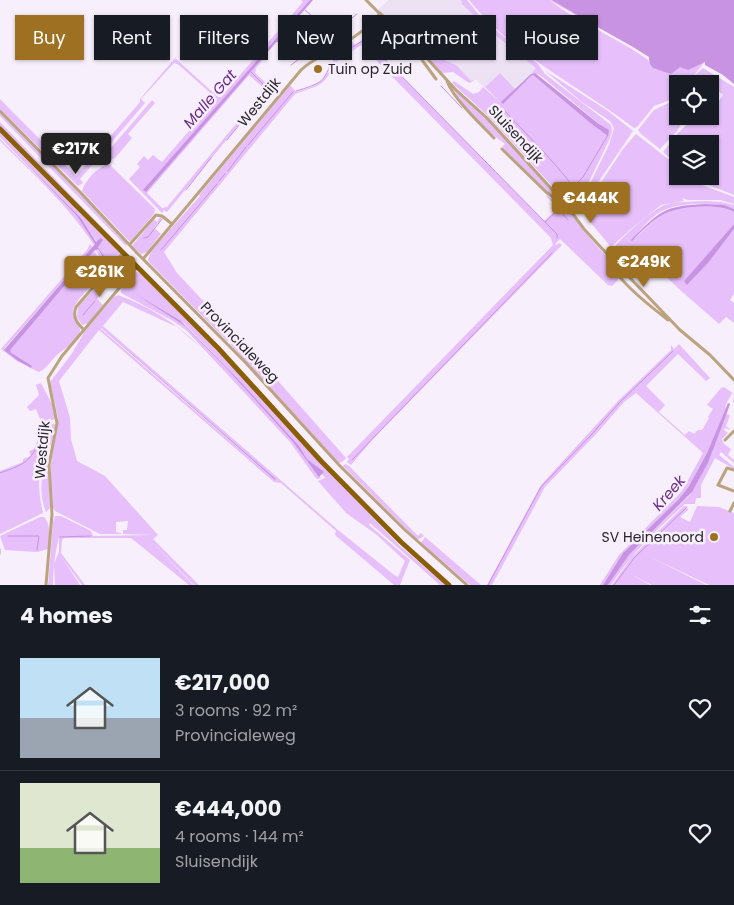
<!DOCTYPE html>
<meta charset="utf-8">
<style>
:root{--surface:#171b24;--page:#242831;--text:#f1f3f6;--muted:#9ea1a6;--line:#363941;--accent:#9d7121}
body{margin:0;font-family:Poppins,sans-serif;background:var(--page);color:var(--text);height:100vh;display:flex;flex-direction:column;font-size:19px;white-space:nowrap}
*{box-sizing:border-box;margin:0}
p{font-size:16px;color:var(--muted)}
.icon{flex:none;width:28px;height:28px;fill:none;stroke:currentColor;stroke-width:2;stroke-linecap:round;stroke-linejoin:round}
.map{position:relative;height:585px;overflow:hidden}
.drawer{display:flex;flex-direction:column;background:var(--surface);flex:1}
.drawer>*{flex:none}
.banner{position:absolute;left:15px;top:15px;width:705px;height:45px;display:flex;gap:10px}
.controls{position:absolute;left:669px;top:75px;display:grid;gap:10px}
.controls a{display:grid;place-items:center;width:50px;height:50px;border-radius:0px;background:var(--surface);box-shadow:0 1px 4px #0004;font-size:25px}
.price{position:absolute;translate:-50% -42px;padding:0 11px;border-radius:5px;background:var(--accent);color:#fff;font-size:16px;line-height:32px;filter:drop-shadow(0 1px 2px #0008)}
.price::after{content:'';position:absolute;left:50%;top:30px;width:15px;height:11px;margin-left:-8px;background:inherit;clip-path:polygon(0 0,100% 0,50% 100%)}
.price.selected{background:#222;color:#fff}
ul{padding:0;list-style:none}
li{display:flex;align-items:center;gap:15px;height:125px;padding:0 20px}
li+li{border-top:1px solid var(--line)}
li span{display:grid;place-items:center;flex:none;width:140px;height:100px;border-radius:0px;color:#555}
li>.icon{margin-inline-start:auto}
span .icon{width:60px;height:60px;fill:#fffc;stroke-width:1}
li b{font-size:21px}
h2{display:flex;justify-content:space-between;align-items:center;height:60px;padding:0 20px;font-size:21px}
.tag{padding:0 18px;border-radius:0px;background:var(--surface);box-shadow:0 1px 4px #0004;font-size:18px;line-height:45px}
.tag.selected{background:var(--accent);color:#fff}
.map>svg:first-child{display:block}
</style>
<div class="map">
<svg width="734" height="585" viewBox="0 0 734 585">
<rect width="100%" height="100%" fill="#f7effb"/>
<path fill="#ede1f4" d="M 388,0 L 461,0 L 462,4 L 485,27 L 537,68 L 515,89 L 500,73 L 484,88 L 476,79 L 471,83 L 452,71 L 443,72 L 400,26 L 401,21 L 394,15 L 387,16 L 378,10 Z"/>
<path fill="#e6bffb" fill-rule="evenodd" d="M 301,0 L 310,0 L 144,190 L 146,192 L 267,52 L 267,55 L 256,68 L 255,73 L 270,87 L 167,212 L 164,210 L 162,213 L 129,179 L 140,167 L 137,164 L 144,156 L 148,160 L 153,155 L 162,162 L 217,99 L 179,65 L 174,63 L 141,99 L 145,103 L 80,179 L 83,183 L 78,186 L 0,109 L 0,99 L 76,176 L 140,102 L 140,99 L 175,58 L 218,97 L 221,97 L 303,2 ZM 249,75 L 265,89 L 167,207 L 162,208 L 147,193 Z
M 461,0 L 467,0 L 483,20 L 538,64 L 545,74 L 611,125 L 612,131 L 610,138 L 575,211 L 488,116 L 452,83 L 454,81 L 473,94 L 479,92 L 483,87 L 501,103 L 485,87 L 500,73 L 515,89 L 502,102 L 530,77 L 533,75 L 589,122 L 608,131 L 540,75 L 534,73 L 531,74 L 536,68 L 485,27 L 462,4 Z
M 469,0 L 581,0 L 705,61 L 688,84 L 678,84 L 677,96 L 676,98 L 654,106 L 637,127 L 634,128 C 579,86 513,55 469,0 Z
M 365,39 L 544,221 L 558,208 L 546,196 L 547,195 L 556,202 L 567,208 L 583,230 L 605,255 L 619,276 L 618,280 L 612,286 L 608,285 L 560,239 L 555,244 L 557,245 L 559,243 L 562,245 L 373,439 L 351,465 L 347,462 L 349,459 L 347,457 L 553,245 L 551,238 L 361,45 L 332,65 L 329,75 L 323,82 L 317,86 L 295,94 L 164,252 L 177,273 L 271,373 L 346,458 L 342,462 L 339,463 L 230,344 L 234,339 L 232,338 L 227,341 L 151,264 L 148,260 L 151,251 L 200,196 L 199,195 L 290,85 L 296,92 C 306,89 320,85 325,77 C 331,68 329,64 339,57 L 334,50 L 351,40 L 355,45 Z
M 427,53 L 456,65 L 471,81 L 476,79 L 469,83 L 453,72 L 442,73 L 425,55 Z
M 703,68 L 734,87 L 734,195 L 706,184 L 693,176 L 710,176 L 710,144 L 678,144 L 677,164 L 663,152 L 678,133 L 692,120 L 692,116 L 710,116 L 710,96 L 718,102 L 723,95 L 706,81 L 695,75 Z
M 544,70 L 608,111 L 633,131 L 580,209 L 581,202 L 609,145 L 614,128 L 610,121 L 582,102 Z
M 449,84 L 486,118 L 562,202 L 546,191 L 502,147 L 505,144 L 489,132 L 468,110 Z
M 677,99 L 678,116 L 686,116 L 677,131 L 660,149 L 640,133 L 638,130 L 654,110 Z
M 152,100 L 155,103 L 128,134 L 132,138 L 115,158 L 110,160 L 105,155 Z
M 0,113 L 90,204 L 127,244 L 126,246 L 0,116 Z
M 0,122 L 123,249 L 0,126 Z
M 0,132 L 120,253 L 102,274 L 96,271 L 101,260 L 96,250 L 97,249 L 105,261 L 101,272 L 107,262 L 98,247 L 101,239 L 98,242 L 96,241 L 81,218 L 0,137 Z
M 636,134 L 677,166 L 678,176 L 691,176 L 702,185 L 734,197 L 734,204 L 720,200 L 688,200 L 682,198 L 684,201 L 661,205 L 632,228 L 611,247 L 585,216 L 583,210 L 623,149 Z
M 0,139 L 77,216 L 95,244 L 4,349 L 20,363 L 31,368 L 31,366 L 10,352 L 10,350 L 94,251 C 101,260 96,262 93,271 L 97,279 C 91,287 75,301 73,310 C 71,320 81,324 80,331 C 78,342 63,349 56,356 C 50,362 46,369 39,372 L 18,362 L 1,349 L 87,250 L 90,244 L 92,247 L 94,245 C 68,205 33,174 0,141 Z
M 109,164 L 155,209 L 154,214 L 130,242 L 82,191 C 85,181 98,166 109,164 Z
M 705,201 L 721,202 L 734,205 L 734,209 C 717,201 676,202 660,212 C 649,219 640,230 632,240 C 642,235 650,221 661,215 C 677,206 718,203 734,212 L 734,224 L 684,281 L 688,284 L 707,264 L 734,229 L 734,294 L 730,300 L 734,303 L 734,323 L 726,317 L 719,324 L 679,289 L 681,286 L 679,289 L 639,251 L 623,267 L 610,255 C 612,244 653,209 665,205 C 677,201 692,202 705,201 Z
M 160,217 L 162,218 L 154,228 L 161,234 C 155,241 152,246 147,252 L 141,254 L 132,246 L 154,219 L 157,222 Z
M 123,256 C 138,272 130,273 118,288 L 117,284 L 112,281 L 97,299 L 103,305 L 89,323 L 82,325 L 77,317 L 78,307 Z
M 136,272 L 140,273 L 202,335 L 399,545 L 446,585 L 440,585 L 370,523 L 369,525 L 410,560 L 400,585 L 394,585 L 335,535 L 336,531 L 281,483 L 274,482 L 99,330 L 59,381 L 70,418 L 71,439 L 77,461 L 105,476 L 158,535 L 153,539 L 199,585 L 194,585 L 147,537 L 193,585 L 189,585 L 131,538 L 64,538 L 62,540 L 61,553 L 85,585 L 82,585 L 62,558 L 80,585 L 55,585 L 54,564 L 59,552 L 59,537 C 55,553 53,568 53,585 L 48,585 L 53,523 L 55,516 L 61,516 L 91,531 L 93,536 L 155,535 L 123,534 L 123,530 L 127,530 L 128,521 L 116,522 L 116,532 L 121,533 L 121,534 L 100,534 L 55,511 L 53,508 L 50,470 L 58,418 L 50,382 L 71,355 L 85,331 L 114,297 L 118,295 C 148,306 178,324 200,347 L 177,327 L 123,302 L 103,326 L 338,530 L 393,574 L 398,577 L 405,561 L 377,535 L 346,513 L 318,481 L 325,478 L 322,474 L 323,472 L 307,459 L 299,446 L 239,380 L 184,323 L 129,290 L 185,326 L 228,370 L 293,442 L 321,478 L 317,479 L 315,477 L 290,442 L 187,331 L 173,321 L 121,293 C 120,286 130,275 136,272 ZM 101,328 L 276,479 L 275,480 L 101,329 Z
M 679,344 L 710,378 L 706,381 L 678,354 L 646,386 L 665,405 L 659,412 L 685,435 L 689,431 L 694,434 L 698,430 L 702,430 L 709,418 L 708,417 L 713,409 L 707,405 L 721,388 L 724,387 L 734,394 L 734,403 L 733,402 L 734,395 L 732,393 L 725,406 L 726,408 L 707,453 L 689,486 L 678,500 L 623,553 L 603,585 L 600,585 L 619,555 L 682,491 L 703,453 L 636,393 L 624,402 L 597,433 L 545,487 L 492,585 L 487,585 L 541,485 L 619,400 L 671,350 L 671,345 L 674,349 Z
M 41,383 L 54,408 L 55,418 L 53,420 L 41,421 L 36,409 L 30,411 L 27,407 L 39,395 L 36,385 Z
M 726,414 L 730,415 L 726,426 L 731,430 L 725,428 L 724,430 L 728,433 L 722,439 L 724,444 L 731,449 L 728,455 L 734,460 L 734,463 L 721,452 L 719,455 L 734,467 L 734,469 L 715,458 L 701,485 L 701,498 L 696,498 L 695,504 L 685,504 C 657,529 631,554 611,585 L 608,585 L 629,555 L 690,495 L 708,463 Z
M 49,424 L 55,424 C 54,443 46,453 41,469 C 37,483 40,500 43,513 L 0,534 L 0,471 L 23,462 L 23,459 L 31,456 L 29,451 L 34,449 C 38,440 42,429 49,424 Z
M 48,459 L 50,508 L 46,512 C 39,495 40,475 48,459 Z
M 345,464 L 349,466 L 418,536 L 421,533 L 424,536 L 417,540 L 343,466 Z
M 684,506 L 687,506 L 688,510 L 680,517 L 690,522 L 697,506 L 719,507 L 734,513 L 734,585 L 709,585 L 646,555 L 706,585 L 652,585 L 630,574 L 650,585 L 612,585 L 632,557 Z
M 40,517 L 44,517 C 52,526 49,538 48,549 L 37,552 L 5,550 L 0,536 Z
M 425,537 L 481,585 L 470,585 L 421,543 Z"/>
<path fill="#c893e2" d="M 310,0 L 313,0 L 146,192 L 143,190 Z
M 552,0 L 734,0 L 734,84 L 723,75 L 705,65 L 705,62 L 688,70 L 680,67 L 671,74 L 653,68 L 650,64 L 649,58 L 647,56 Z
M 535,73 L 599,124 L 609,130 L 608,136 L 589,122 L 533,75 L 530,77 L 503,104 L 501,102 L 531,74 Z
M 0,137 L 81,218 L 96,242 L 101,238 L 103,240 L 98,247 L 107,261 L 101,272 L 105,261 L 98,249 L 94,251 L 11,349 L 10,352 L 32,366 L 31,368 L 18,361 L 4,350 L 95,244 L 77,216 Z
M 705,204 L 724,205 L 734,209 L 734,212 C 719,203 677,206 662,215 C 651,221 641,232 632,241 L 631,240 C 660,211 663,206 705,204 Z
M 734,224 L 734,229 L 708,263 L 687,285 L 684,281 Z
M 129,290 L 181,321 L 239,380 L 299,446 L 307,459 L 324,472 L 319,477 L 293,442 L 228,370 L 185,326 Z
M 102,328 L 276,479 L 275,480 Z
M 728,403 L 730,404 L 728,410 L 708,463 L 692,492 L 629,555 L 608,585 L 603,585 L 623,553 L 678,500 L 689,486 L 707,453 Z"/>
<path fill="#f7effb" d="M 549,0 L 633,47 L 649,57 L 649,62 L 647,59 L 630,48 L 566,12 Z"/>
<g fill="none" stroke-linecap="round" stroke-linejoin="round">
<path stroke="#c893e2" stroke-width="1" d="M 305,10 L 332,33 L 357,14
M 276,40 L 297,60
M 343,53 L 365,39 L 545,222
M 291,65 L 302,57
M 441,86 L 462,108
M 296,91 C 305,88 320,85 325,76 C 331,66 328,65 339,56
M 503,109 C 526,134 551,158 572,185 L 572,198
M 227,140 L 268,89 L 250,71
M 248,145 L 293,92
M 228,171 L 246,147
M 219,181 L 225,174
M 575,185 L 583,177 L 608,135
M 186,190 L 211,158
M 559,210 L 568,220
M 144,238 L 148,237 L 162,219
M 557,238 L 557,234 L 545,222 L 559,209
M 161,250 L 217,184
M 114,277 L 114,274
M 83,315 L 95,301
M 352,460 L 552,253
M 0,473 C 27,463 30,463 42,435
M 8,536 L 39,536 L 37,550
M 60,537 L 91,536
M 0,549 L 0,554
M 488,585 L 541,487 L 592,434 L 619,403 L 673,351
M 614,585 L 635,557 L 686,508"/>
<path stroke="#bba37f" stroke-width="3" d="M 366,0 L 378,12 L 400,29 L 456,90 L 487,118 L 567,206 L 584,229 L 607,254 L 680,330 L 710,355 L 734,380
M 416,47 L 422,60 L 436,79
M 447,81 C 453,98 480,124 494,138
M 0,111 L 81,193 L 137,253 L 246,363 L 340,466 L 405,530 L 467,585
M 502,149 L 546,192 L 564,205
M 131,243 L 156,215 L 162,216 L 172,224
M 607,255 C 612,277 650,306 668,320
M 143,259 L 301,70 C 309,62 318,58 328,53 C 344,44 370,28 380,13
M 84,330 C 77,323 72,317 76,307 L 121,255
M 725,440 L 734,431
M 734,470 L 727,468 L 718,485 L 734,491
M 730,511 L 734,503
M 46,585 L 52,514 L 49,465 L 57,423 L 48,378 L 62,356 L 137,267"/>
<path stroke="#895e04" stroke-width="5" d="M 0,129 L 218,348 L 321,461 L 401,542 L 449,585"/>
</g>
<g fill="#9d7121" stroke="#f7effb" stroke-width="2">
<circle cx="318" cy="69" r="5"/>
<circle cx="714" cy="537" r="5"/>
</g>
<g text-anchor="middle" stroke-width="5" stroke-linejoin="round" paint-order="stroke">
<g font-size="14" fill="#29262a" stroke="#f7effb" text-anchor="start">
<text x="328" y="74">Tuin op Zuid</text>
<text x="704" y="542" text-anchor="end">SV Heinenoord</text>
</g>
<g font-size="14" fill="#29262a" stroke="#f7effb">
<text transform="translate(259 102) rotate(-51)" y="5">Westdijk</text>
<text transform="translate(516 134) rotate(47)" y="5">Sluisendijk</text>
<text transform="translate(240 342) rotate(46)" y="5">Provincialeweg</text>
<text transform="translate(42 450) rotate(-85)" y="5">Westdijk</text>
</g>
<g font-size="15" font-style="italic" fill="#6b2a88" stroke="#f7effb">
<text transform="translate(210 99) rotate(-49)" y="5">Malle Gat</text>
<text transform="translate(669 493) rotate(-49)" y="5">Kreek</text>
</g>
</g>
</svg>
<div class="controls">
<a><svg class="icon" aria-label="locate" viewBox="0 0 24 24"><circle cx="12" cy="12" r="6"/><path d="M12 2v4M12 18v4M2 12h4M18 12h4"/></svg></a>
<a><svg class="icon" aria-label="layers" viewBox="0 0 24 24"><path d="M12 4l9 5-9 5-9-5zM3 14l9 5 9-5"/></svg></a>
</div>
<b class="price selected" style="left:76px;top:175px">€217K</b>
<b class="price" style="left:591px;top:224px">€444K</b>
<b class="price" style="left:644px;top:288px">€249K</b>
<b class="price" style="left:100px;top:298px">€261K</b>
<div class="banner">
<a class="tag selected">Buy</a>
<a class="tag">Rent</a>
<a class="tag">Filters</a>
<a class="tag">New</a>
<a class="tag">Apartment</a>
<a class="tag">House</a>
</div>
</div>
<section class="drawer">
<h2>4 homes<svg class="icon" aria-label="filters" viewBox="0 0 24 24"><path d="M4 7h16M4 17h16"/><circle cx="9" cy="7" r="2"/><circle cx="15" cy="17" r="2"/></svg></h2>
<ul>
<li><span style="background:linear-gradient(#bfe0f5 60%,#9aa5b1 0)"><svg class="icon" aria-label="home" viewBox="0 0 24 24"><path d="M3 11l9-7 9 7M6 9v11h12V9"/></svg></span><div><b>€217,000</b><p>3 rooms · 92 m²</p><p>Provincialeweg</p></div><svg class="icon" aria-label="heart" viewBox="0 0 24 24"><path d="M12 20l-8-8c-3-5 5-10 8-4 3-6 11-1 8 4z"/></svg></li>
<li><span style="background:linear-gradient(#dfe7d0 65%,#8fb573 0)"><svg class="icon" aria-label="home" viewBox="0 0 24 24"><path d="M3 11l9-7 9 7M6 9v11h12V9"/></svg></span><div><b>€444,000</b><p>4 rooms · 144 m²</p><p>Sluisendijk</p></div><svg class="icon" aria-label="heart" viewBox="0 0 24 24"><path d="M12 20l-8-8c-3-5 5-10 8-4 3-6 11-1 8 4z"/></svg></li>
</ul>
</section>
